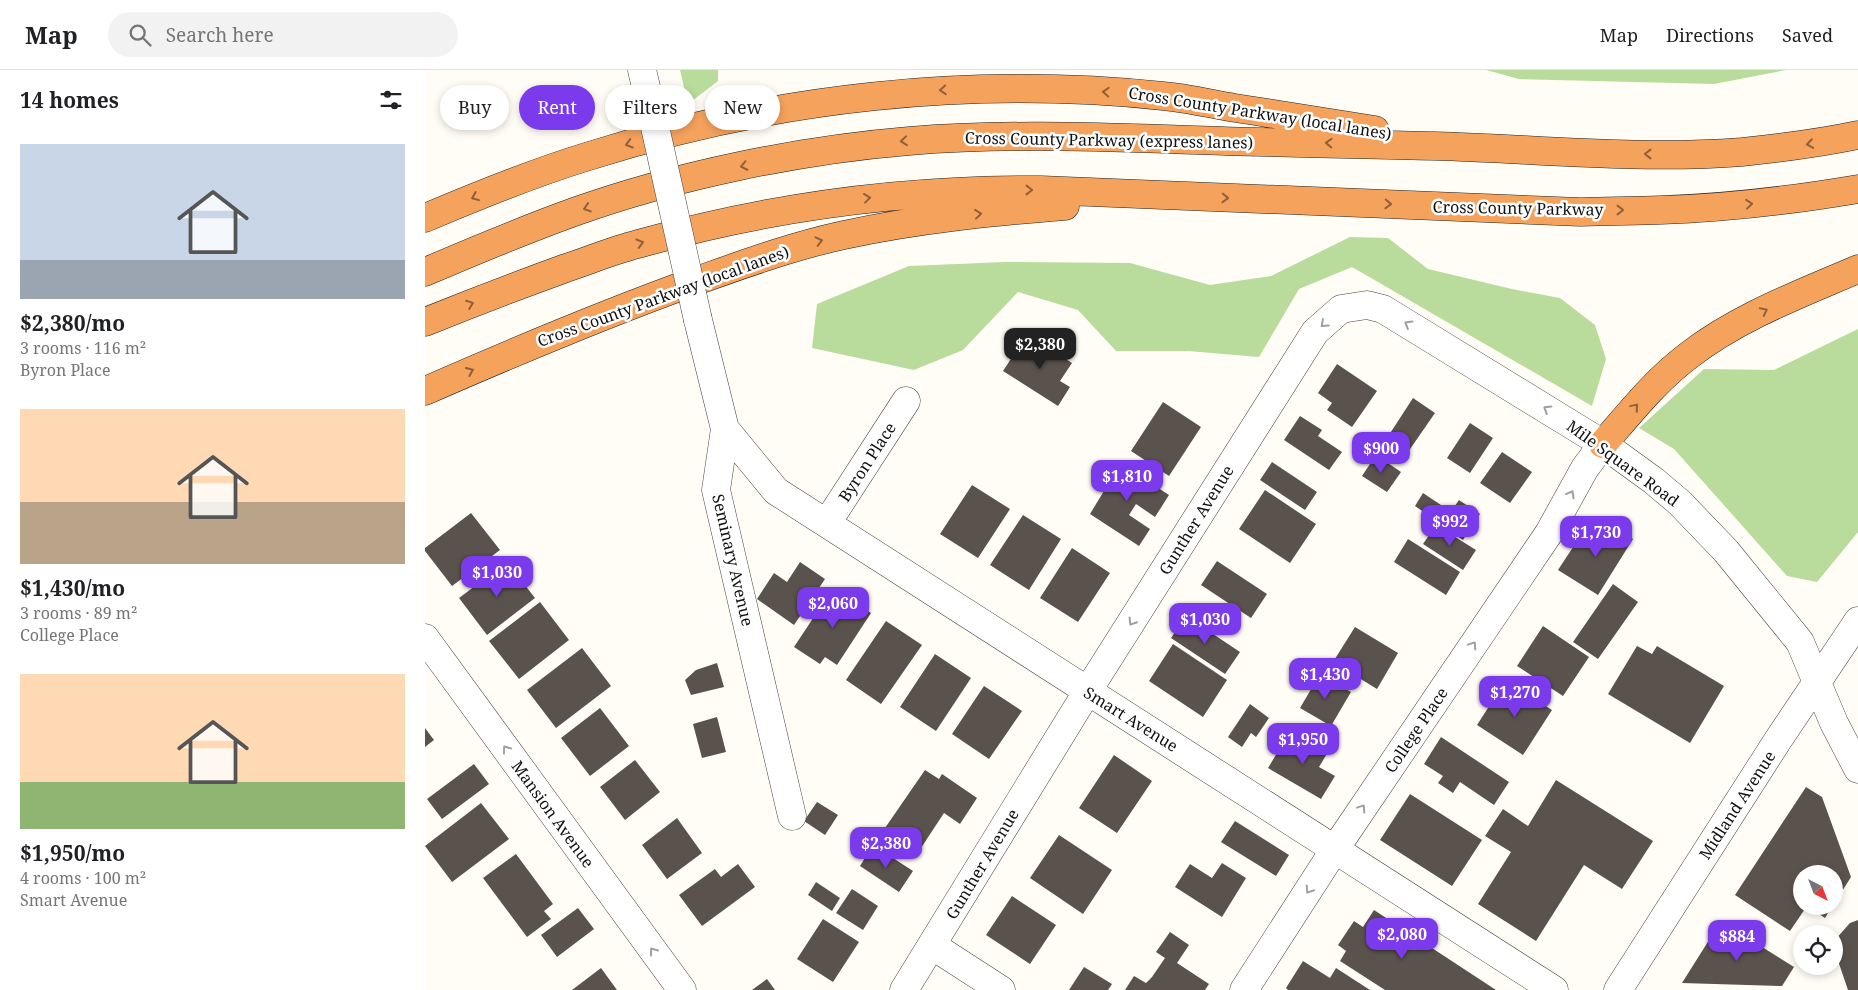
<!DOCTYPE html>
<meta charset="utf-8">
<style>
:root{--surface:#fff;--page:#f2f2f2;--text:#202124;--muted:#757577;--line:#e0e0e0;--accent:#7c3aed}
body{margin:0;font-family:"Noto Serif",serif;background:var(--page);color:var(--text);height:100vh;display:flex;flex-direction:column;font-size:19px;white-space:nowrap}
*{box-sizing:border-box;margin:0}
p{font-size:16px;color:var(--muted)}
.icon{flex:none;width:28px;height:28px;fill:none;stroke:currentColor;stroke-width:2;stroke-linecap:round;stroke-linejoin:round}
.map{position:relative;flex:1;overflow:hidden}
.sheet{display:flex;flex-direction:column;background:var(--surface);width:425px}
.sheet>*{flex:none}
.hud{position:absolute;left:15px;top:15px;width:475px;height:45px;display:flex;gap:10px}
.needle{width:32px;rotate:138deg}
.fabs{position:absolute;left:1368px;top:795px;display:grid;gap:10px}
.fabs a{display:grid;place-items:center;width:50px;height:50px;border-radius:50%;background:var(--surface);box-shadow:0 2px 8px #0003;font-size:25px}
.price{position:absolute;translate:-50% -42px;padding:0 11px;border-radius:10px;background:var(--accent);color:#fff;font-size:16px;line-height:32px;filter:drop-shadow(0 1px 2px #0008)}
.price::after{content:'';position:absolute;left:50%;top:30px;width:15px;height:11px;margin-left:-8px;background:inherit;clip-path:polygon(0 0,100% 0,50% 100%)}
.price.selected{background:#222;color:#fff}
ul{padding:0;list-style:none}
li{display:grid;align-content:center;gap:10px;height:265px;padding:0 20px}
li span{display:grid;place-items:center;height:155px;border-radius:0px;color:#555}
li>.icon{margin-inline-start:auto}
span .icon{width:90px;height:90px;fill:#fffc;stroke-width:1}
li b{font-size:21px}
h2{display:flex;justify-content:space-between;align-items:center;height:60px;padding:0 20px;font-size:21px}
.pill{padding:0 18px;border-radius:22px;background:var(--surface);box-shadow:0 2px 8px #0003;font-size:18px;line-height:45px}
.pill.selected{background:var(--accent);color:#fff}
header{display:flex;align-items:center;gap:30px;box-sizing:border-box;height:70px;padding:0 25px;background:var(--surface);border-bottom:1px solid var(--line)}
header strong{font-size:24px}
nav{display:flex;gap:28px;margin-inline-start:auto;font-size:18px}
.search{width:350px;height:45px;background:var(--page);display:flex;align-items:center;gap:12px;box-sizing:border-box;padding:0 18px;border-radius:28px;color:var(--muted);font-size:19px}
main{display:flex;flex:1;min-height:0}
.map>svg:first-child{display:block}
</style>
<header>
<strong>Map</strong>
<div class="search"><svg class="icon" aria-label="search" viewBox="0 0 24 24"><circle cx="10" cy="10" r="6"/><path d="M15 15l6 6"/></svg>Search here</div>
<nav><a>Map</a><a>Directions</a><a>Saved</a></nav>
</header>
<main>
<section class="sheet">
<h2>14 homes<svg class="icon" aria-label="filters" viewBox="0 0 24 24"><path d="M4 7h16M4 17h16"/><circle cx="9" cy="7" r="2"/><circle cx="15" cy="17" r="2"/></svg></h2>
<ul>
<li><span style="background:linear-gradient(#c9d6e8 75%,#9aa5b1 0)"><svg class="icon" aria-label="home" viewBox="0 0 24 24"><path d="M3 11l9-7 9 7M6 9v11h12V9"/></svg></span><div><b>$2,380/mo</b><p>3 rooms · 116 m²</p><p>Byron Place</p></div></li>
<li><span style="background:linear-gradient(#ffd9b3 60%,#b9a48a 0)"><svg class="icon" aria-label="home" viewBox="0 0 24 24"><path d="M3 11l9-7 9 7M6 9v11h12V9"/></svg></span><div><b>$1,430/mo</b><p>3 rooms · 89 m²</p><p>College Place</p></div></li>
<li><span style="background:linear-gradient(#ffd9b3 70%,#8fb573 0)"><svg class="icon" aria-label="home" viewBox="0 0 24 24"><path d="M3 11l9-7 9 7M6 9v11h12V9"/></svg></span><div><b>$1,950/mo</b><p>4 rooms · 100 m²</p><p>Smart Avenue</p></div></li>
</ul>
</section>
<div class="map">
<svg width="1433" height="920" viewBox="0 0 1433 920">
<rect width="100%" height="100%" fill="#fffdf5"/>
<path fill="#b9dc9c" d="M 255,0 L 293,0 L 293,11 L 263,34 Z
M 1061,0 L 1361,0 L 1289,14 L 1094,9 Z
M 925,167 L 963,168 L 1003,199 L 1087,219 L 1135,228 L 1170,255 L 1181,289 L 1167,336 L 927,197 L 874,219 L 834,287 L 763,281 L 691,281 L 653,240 L 593,222 L 538,280 L 489,300 L 387,278 L 392,234 L 484,196 L 580,192 L 705,193 L 785,215 L 846,206 Z
M 1433,259 L 1433,462 L 1392,512 L 1362,506 L 1249,379 L 1214,358 L 1279,299 L 1349,300 Z"/>
<path fill="#5a524d" d="M 602,264 L 647,293 L 635,311 L 645,317 L 633,336 L 578,301 Z
M 912,294 L 952,321 L 927,357 L 902,340 L 907,333 L 893,323 Z
M 988,328 L 1010,343 L 983,382 L 962,368 Z
M 738,332 L 776,357 L 744,406 L 706,381 Z
M 875,346 L 897,360 L 893,366 L 917,382 L 904,400 L 859,370 Z
M 1045,353 L 1068,368 L 1045,403 L 1022,388 Z
M 1077,382 L 1107,402 L 1085,433 L 1055,413 Z
M 951,385 L 976,402 L 962,422 L 937,406 Z
M 690,390 L 744,425 L 730,447 L 711,434 L 704,445 L 725,459 L 714,476 L 665,444 L 682,416 L 675,412 Z
M 847,392 L 892,422 L 880,440 L 835,410 Z
M 547,415 L 585,439 L 553,488 L 515,464 Z
M 840,420 L 891,454 L 865,493 L 814,459 Z
M 998,423 L 1019,437 L 1010,450 L 990,436 Z
M 1034,430 L 1055,444 L 1038,470 L 1016,456 Z
M 46,443 L 75,480 L 27,516 L 0,481 L 0,478 Z
M 598,445 L 636,469 L 604,520 L 565,495 Z
M 1178,450 L 1208,469 L 1173,525 L 1133,500 L 1152,471 L 1161,477 Z
M 1011,455 L 1051,480 L 1038,500 L 998,474 Z
M 983,469 L 1035,502 L 1021,525 L 969,492 Z
M 647,478 L 685,503 L 653,552 L 615,528 Z
M 792,491 L 842,524 L 826,548 L 776,515 Z
M 82,492 L 110,528 L 62,565 L 34,528 Z
M 375,492 L 400,509 L 369,555 L 332,529 L 349,503 L 362,512 Z
M 1188,514 L 1213,532 L 1173,589 L 1148,572 Z
M 408,518 L 446,543 L 412,595 L 400,587 L 395,594 L 369,577 Z
M 115,532 L 144,570 L 94,609 L 64,571 Z
M 761,546 L 815,582 L 800,604 L 746,568 Z
M 461,551 L 497,575 L 456,634 L 421,610 Z
M 1118,556 L 1164,587 L 1138,626 L 1092,596 Z
M 930,557 L 973,583 L 952,619 L 908,592 Z
M 748,574 L 802,610 L 778,647 L 724,611 Z
M 1212,576 L 1227,584 L 1232,576 L 1299,616 L 1265,673 L 1183,624 Z
M 157,578 L 186,616 L 131,658 L 102,620 Z
M 510,584 L 546,608 L 511,661 L 475,637 Z
M 292,593 L 299,617 L 266,625 L 260,610 L 271,600 Z
M 895,604 L 926,622 L 906,656 L 875,638 Z
M 1081,610 L 1127,640 L 1098,685 L 1052,655 Z
M 559,616 L 597,641 L 564,689 L 527,664 Z
M 825,634 L 844,648 L 831,667 L 826,663 L 817,677 L 803,667 Z
M 175,638 L 204,676 L 165,706 L 136,668 Z
M 292,647 L 301,682 L 277,688 L 268,654 Z
M 0,658 L 9,670 L 0,677 Z
M 866,660 L 903,682 L 894,697 L 910,706 L 896,729 L 843,698 Z
M 1016,667 L 1084,712 L 1069,735 L 1035,712 L 1028,723 L 1013,713 L 1018,706 L 999,694 Z
M 689,685 L 727,711 L 692,763 L 654,738 Z
M 210,690 L 235,722 L 200,750 L 175,717 Z
M 49,694 L 64,714 L 17,749 L 2,729 Z
M 500,700 L 514,709 L 517,704 L 552,728 L 535,754 L 519,743 L 494,781 L 460,758 Z
M 1131,710 L 1228,771 L 1197,819 L 1159,795 L 1111,871 L 1053,834 L 1086,782 L 1060,766 L 1078,739 L 1103,756 Z
M 1381,717 L 1397,727 L 1426,807 L 1409,834 L 1409,804 L 1376,804 L 1376,836 L 1407,836 L 1400,848 L 1382,836 L 1365,861 L 1310,825 Z
M 985,724 L 1057,770 L 1027,816 L 955,770 Z
M 392,732 L 413,745 L 400,765 L 379,751 Z
M 56,733 L 84,769 L 27,812 L 0,776 Z
M 252,748 L 277,783 L 242,809 L 217,775 Z
M 810,751 L 864,785 L 851,806 L 796,772 Z
M 634,765 L 687,800 L 658,844 L 605,808 Z
M 448,775 L 488,801 L 474,822 L 435,796 Z
M 91,784 L 128,834 L 119,841 L 126,849 L 102,867 L 58,808 Z
M 797,793 L 821,808 L 797,847 L 750,817 L 765,794 L 787,808 Z
M 313,794 L 330,817 L 277,856 L 254,825 L 290,799 L 296,807 Z
M 391,812 L 415,828 L 407,841 L 383,825 Z
M 427,819 L 453,836 L 438,860 L 411,843 Z
M 587,826 L 631,855 L 605,894 L 561,865 Z
M 153,838 L 169,859 L 132,887 L 116,865 Z
M 949,840 L 1071,920 L 960,920 L 915,891 L 921,881 L 913,875 L 929,851 L 938,857 Z
M 398,849 L 434,872 L 408,912 L 372,889 Z
M 1433,850 L 1433,920 L 1423,920 L 1409,879 L 1409,871 L 1425,853 Z
M 1296,851 L 1369,897 L 1357,916 L 1257,913 Z
M 745,862 L 764,875 L 752,893 L 784,914 L 780,920 L 700,920 L 709,906 L 721,913 L 727,907 L 740,888 L 731,882 Z
M 878,891 L 905,908 L 911,898 L 945,920 L 863,920 L 861,918 Z
M 659,897 L 687,914 L 683,920 L 644,920 Z
M 176,898 L 192,920 L 147,920 Z
M 342,909 L 350,920 L 327,920 Z"/>
<g fill="none" stroke-linecap="round" stroke-linejoin="round">
<defs>
<path id="minor" d="M 217,0 L 224,30
M 273,250 L 300,359 L 291,420 L 367,746
M 300,359 L 351,421 L 1129,920
M 402,453 L 481,331
M 0,568 L 257,920
M 508,876 L 576,920
M 479,920 L 662,622 L 890,262 L 916,239 L 942,235 L 958,239 L 1178,374 L 1229,411 L 1255,433 L 1301,481 L 1375,572 L 1409,653 L 1433,699
M 819,920 L 910,779 L 1124,463 L 1160,398 L 1178,374
M 1193,920 L 1353,670 L 1433,551"/>
<path id="highway" d="M 0,148 C 54,125 108,103 164,86 C 349,27 546,6 738,26 C 762,28 786,34 810,38 C 857,45 904,53 950,60
M 0,202 C 49,181 99,160 149,142 C 253,105 375,80 484,71 C 579,63 674,67 769,70 C 850,73 930,74 1010,76 C 1112,79 1215,90 1317,82 C 1356,78 1395,73 1433,65
M 0,252 C 47,233 94,215 141,198 C 165,190 189,180 213,174 C 347,136 477,119 616,120 L 1156,142 C 1182,141 1209,141 1236,140 C 1302,138 1368,130 1433,119
M 0,321 C 89,282 179,244 271,211 C 319,194 368,176 419,165 C 492,149 566,142 640,136
M 1178,374 C 1205,343 1230,311 1263,286 C 1313,247 1375,224 1433,199"/>
</defs>
<use href="#minor" stroke="#444" stroke-width="29"/>
<use href="#highway" stroke="#222" stroke-width="29"/>
<use href="#minor" stroke="#fff" stroke-width="28"/>
<use href="#highway" stroke="#f5a25d" stroke-width="28"/>
<defs>
<path id="minor-bridge" d="M 224,30 L 273,250"/>
</defs>
<use href="#minor-bridge" stroke="#444" stroke-width="29" stroke-linecap="butt"/>
<use href="#minor-bridge" stroke="#fff" stroke-width="28"/>
</g>
<defs><path id="oneway-chevron" d="M-2-3.5L2.5 0L-2 3.5" fill="none" stroke-width="1.6" stroke-linecap="round" stroke-linejoin="round" transform="scale(1.25)"/></defs>
<g stroke="#8e613b">
<use href="#oneway-chevron" transform="translate(518 20) rotate(176)"/>
<use href="#oneway-chevron" transform="translate(681 22) rotate(-177)"/>
<use href="#oneway-chevron" transform="translate(479 71) rotate(174)"/>
<use href="#oneway-chevron" transform="translate(904 73) rotate(-178)"/>
<use href="#oneway-chevron" transform="translate(204 74) rotate(164)"/>
<use href="#oneway-chevron" transform="translate(1385 74) rotate(172)"/>
<use href="#oneway-chevron" transform="translate(1223 84) rotate(-180)"/>
<use href="#oneway-chevron" transform="translate(319 96) rotate(168)"/>
<use href="#oneway-chevron" transform="translate(604 120)"/>
<use href="#oneway-chevron" transform="translate(50 127) rotate(158)"/>
<use href="#oneway-chevron" transform="translate(442 128) rotate(-7)"/>
<use href="#oneway-chevron" transform="translate(800 128) rotate(2)"/>
<use href="#oneway-chevron" transform="translate(963 134) rotate(2)"/>
<use href="#oneway-chevron" transform="translate(1324 134) rotate(-6)"/>
<use href="#oneway-chevron" transform="translate(162 138) rotate(162)"/>
<use href="#oneway-chevron" transform="translate(1195 140)"/>
<use href="#oneway-chevron" transform="translate(553 144) rotate(-6)"/>
<use href="#oneway-chevron" transform="translate(394 171) rotate(-14)"/>
<use href="#oneway-chevron" transform="translate(215 173) rotate(-16)"/>
<use href="#oneway-chevron" transform="translate(45 234) rotate(-21)"/>
<use href="#oneway-chevron" transform="translate(1339 241) rotate(-26)"/>
<use href="#oneway-chevron" transform="translate(45 301) rotate(-23)"/>
<use href="#oneway-chevron" transform="translate(1210 337) rotate(-50)"/>
</g>
<g stroke="#a0a0a0">
<use href="#oneway-chevron" transform="translate(899 254) rotate(138)"/>
<use href="#oneway-chevron" transform="translate(983 254) rotate(-149)"/>
<use href="#oneway-chevron" transform="translate(1122 339) rotate(-148)"/>
<use href="#oneway-chevron" transform="translate(1146 424) rotate(-61)"/>
<use href="#oneway-chevron" transform="translate(707 552) rotate(122)"/>
<use href="#oneway-chevron" transform="translate(1048 575) rotate(-56)"/>
<use href="#oneway-chevron" transform="translate(81 679) rotate(-126)"/>
<use href="#oneway-chevron" transform="translate(937 738) rotate(-56)"/>
<use href="#oneway-chevron" transform="translate(884 820) rotate(123)"/>
<use href="#oneway-chevron" transform="translate(228 881) rotate(-126)"/>
</g>
<g text-anchor="middle" stroke-width="5" stroke-linejoin="round" paint-order="stroke">
<g font-size="16" fill="#111" stroke="#fff">
<text transform="translate(835 43) rotate(9)" y="6">Cross County Parkway (local lanes)</text>
<text transform="translate(684 70) rotate(1)" y="6">Cross County Parkway (express lanes)</text>
<text transform="translate(1093 138) rotate(1)" y="6">Cross County Parkway</text>
<text transform="translate(238 226) rotate(-20)" y="6">Cross County Parkway (local lanes)</text>
<text transform="translate(442 392) rotate(-57)" y="6">Byron Place</text>
<text transform="translate(1198 393) rotate(36)" y="6">Mile Square Road</text>
<text transform="translate(771 450) rotate(-58)" y="6">Gunther Avenue</text>
<text transform="translate(308 490) rotate(77)" y="6">Seminary Avenue</text>
<text transform="translate(706 649) rotate(32)" y="6">Smart Avenue</text>
<text transform="translate(991 660) rotate(-56)" y="6">College Place</text>
<text transform="translate(1312 735) rotate(-57)" y="6">Midland Avenue</text>
<text transform="translate(128 744) rotate(54)" y="6">Mansion Avenue</text>
<text transform="translate(557 794) rotate(-59)" y="6">Gunther Avenue</text>
</g>
</g>
</svg>
<div class="fabs">
<a><svg class="needle" viewBox="-14 -14 28 28"><path d="M0-13l5 13h-10z" fill="#e53935"/><path d="M0 13l5-13h-10z" fill="#757577"/></svg></a>
<a><svg class="icon" aria-label="locate" viewBox="0 0 24 24"><circle cx="12" cy="12" r="6"/><path d="M12 2v4M12 18v4M2 12h4M18 12h4"/></svg></a>
</div>
<b class="price selected" style="left:615px;top:300px">$2,380</b>
<b class="price" style="left:956px;top:404px">$900</b>
<b class="price" style="left:702px;top:432px">$1,810</b>
<b class="price" style="left:1025px;top:477px">$992</b>
<b class="price" style="left:1171px;top:488px">$1,730</b>
<b class="price" style="left:72px;top:528px">$1,030</b>
<b class="price" style="left:408px;top:559px">$2,060</b>
<b class="price" style="left:780px;top:575px">$1,030</b>
<b class="price" style="left:900px;top:630px">$1,430</b>
<b class="price" style="left:1090px;top:648px">$1,270</b>
<b class="price" style="left:878px;top:695px">$1,950</b>
<b class="price" style="left:461px;top:799px">$2,380</b>
<b class="price" style="left:977px;top:890px">$2,080</b>
<b class="price" style="left:1312px;top:892px">$884</b>
<div class="hud">
<a class="pill">Buy</a>
<a class="pill selected">Rent</a>
<a class="pill">Filters</a>
<a class="pill">New</a>
</div>
</div>
</main>
